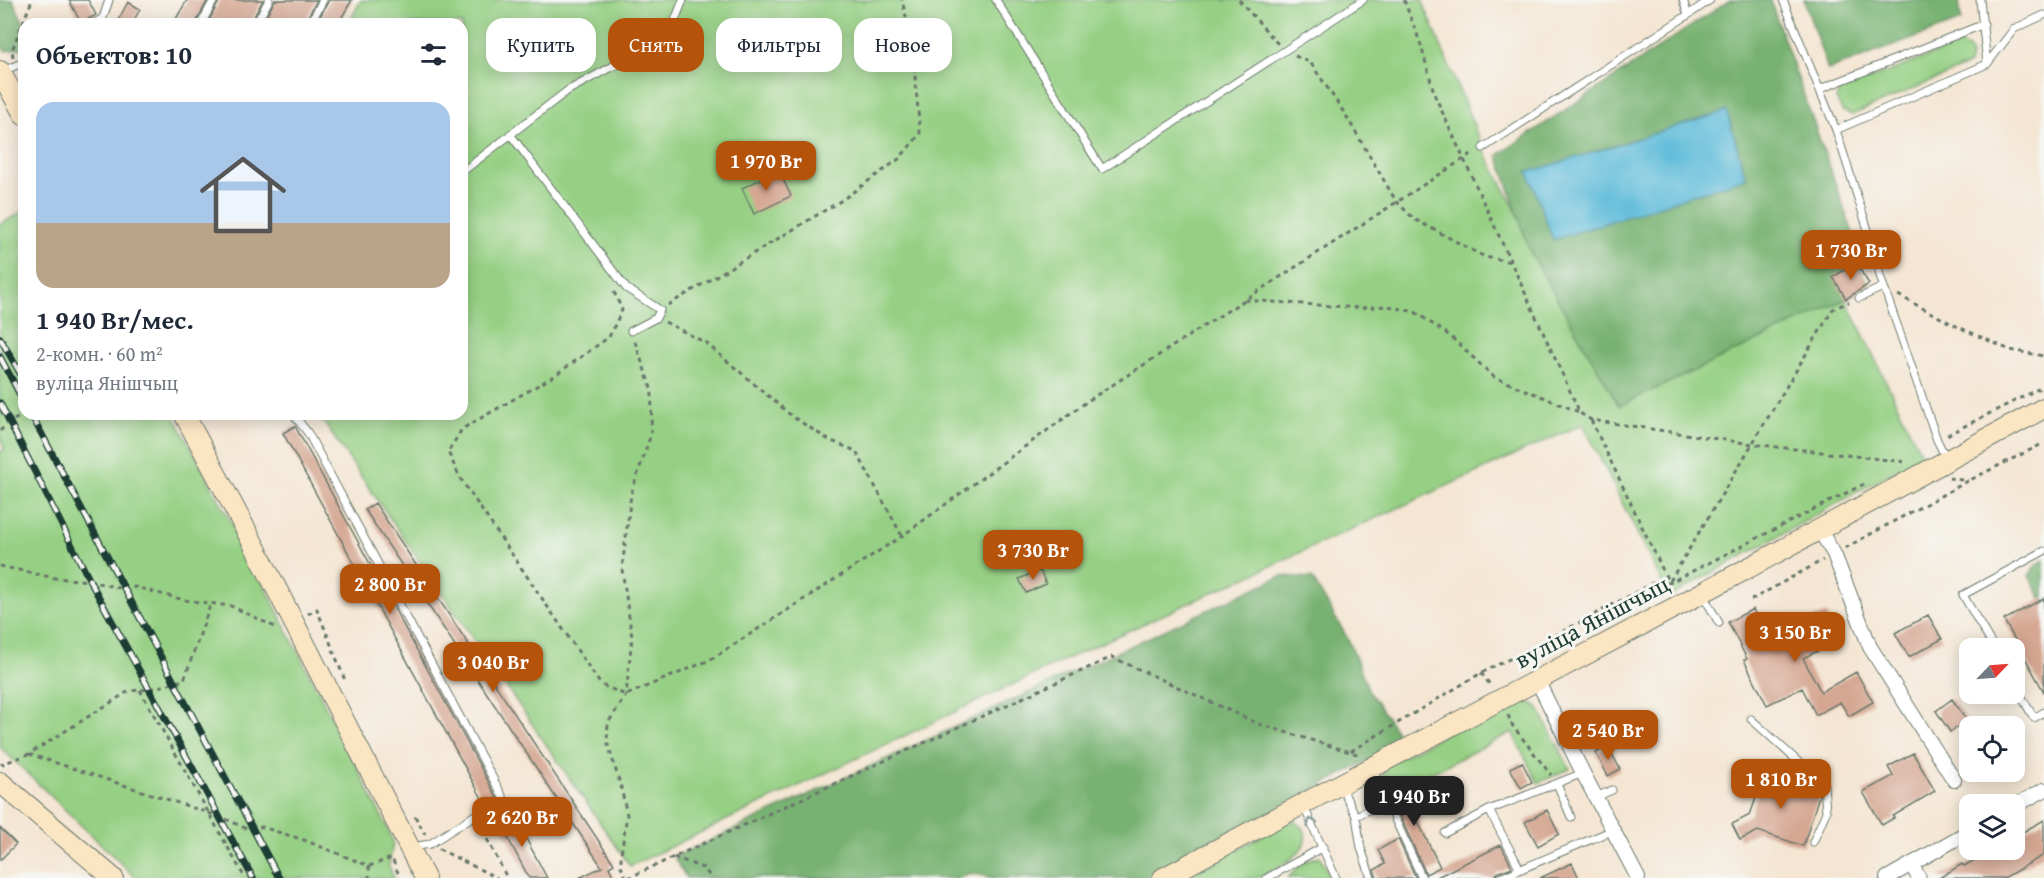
<!DOCTYPE html>
<html lang="ru">
<meta charset="utf-8">
<style>
:root{--surface:#fff;--page:#f6f6f7;--text:#1f2937;--muted:#747a83;--accent:#b45309}
body{margin:0;font-family:"Gentium Book Plus",serif;background:var(--page);color:var(--text);height:100vh;display:flex;flex-direction:column;font-size:22px;white-space:nowrap}
*{box-sizing:border-box;margin:0}
p{font-size:20px;color:var(--muted)}
.icon{flex:none;width:33px;height:33px;fill:none;stroke:currentColor;stroke-width:2;stroke-linecap:round;stroke-linejoin:round}
.map{position:relative;flex:1;overflow:hidden}
.details{position:absolute;left:18px;top:18px;width:450px;height:402px;display:flex;flex-direction:column;background:var(--surface);border-radius:18px;box-shadow:0 3px 15px #0003}
.details>*{flex:none}
.guide{position:absolute;left:486px;top:18px;width:570px;height:54px;display:flex;gap:12px}
.needle{width:39px;rotate:65deg}
.controls{position:absolute;left:1959px;top:638px;display:grid;gap:12px}
.controls a{display:grid;place-items:center;width:66px;height:66px;border-radius:12px;background:var(--surface);box-shadow:0 3px 15px #0003;font-size:30px}
.price{position:absolute;translate:-50% -51px;padding:0 14px;border-radius:12px;background:var(--accent);color:#fff;font-size:20px;line-height:39px;filter:drop-shadow(0 2px 3px #0008)}
.price::after{content:'';position:absolute;left:50%;top:36px;width:18px;height:14px;margin-left:-9px;background:inherit;clip-path:polygon(0 0,100% 0,50% 100%)}
.price.active{background:#222;color:#fff}
ul{padding:0;list-style:none}
li{display:grid;align-content:center;gap:12px;height:318px;padding:0 18px}
li span{display:grid;place-items:center;height:186px;border-radius:18px;color:#555}
li>.icon{margin-inline-start:auto}
span .icon{width:108px;height:108px;fill:#fffc;stroke-width:1}
li b{font-size:26px}
h2{display:flex;justify-content:space-between;align-items:center;height:72px;padding:0 18px;font-size:26px}
.pill{padding:0 21px;border-radius:18px;background:var(--surface);box-shadow:0 3px 15px #0003;font-size:21px;line-height:54px}
.pill.active{background:var(--accent);color:#fff}
.map>svg:first-child{display:block}
</style>
<div class="map">
<svg width="2044" height="878" viewBox="0 0 2044 878">
<rect width="100%" height="100%" fill="#f6f6f2"/>
<filter id="ink" filterUnits="userSpaceOnUse"><feTurbulence type="fractalNoise" baseFrequency=".0167" numOctaves="2"/><feDisplacementMap in="SourceGraphic" scale="12" xChannelSelector="R" yChannelSelector="G"/><feConvolveMatrix kernelMatrix="1 2 1 2 8 2 1 2 1" color-interpolation-filters="sRGB"/></filter>
<filter id="wash" filterUnits="userSpaceOnUse"><feTurbulence type="fractalNoise" baseFrequency=".008" numOctaves="4" result="noise"/><feDisplacementMap in="SourceGraphic" scale="24" xChannelSelector="R" yChannelSelector="G"/><feGaussianBlur stdDeviation="1.35" result="paint"/><feColorMatrix in="noise" values="0 0 0 0 0 0 0 0 0 0 0 0 0 0 0 0 0 1.4 0 .05"/><feComposite in="paint" operator="in"/></filter>
<g filter="url(#wash)">
<rect width="100%" height="100%" fill="#f4e6d3"/>
<path fill="#96d084" stroke="#5a865c" stroke-width="1.5" d="M 361,0 L 1422,0 L 1483,148 L 1619,406 L 1846,299 L 1922,456 L 1669,597 L 1583,424 L 1077,654 L 630,866 L 318,414 L 462,414 L 462,24 L 348,24 Z
M 1960,44 L 1968,48 L 1971,56 L 1969,65 L 1852,115 L 1842,111 L 1836,98 L 1839,91 Z
M 24,211 L 24,414 L 173,414 L 250,557 L 387,827 L 393,842 L 389,866 L 394,878 L 136,878 L 0,747 L 0,452 L 4,450 L 0,433 L 0,224 Z
M 1516,697 L 1525,699 L 1537,706 L 1570,769 L 1538,783 L 1512,732 L 1388,795 L 1381,780 L 1386,765 Z
M 1294,821 C 1304,827 1308,833 1304,844 C 1300,856 1267,876 1255,878 C 1233,878 1207,878 1185,878 L 1287,822 Z
M 1320,856 L 1327,870 L 1328,878 L 1287,878 C 1293,875 1293,871 1298,867 C 1304,861 1312,858 1320,856 Z"/>
<path fill="#78b272" stroke="#4c7853" stroke-width="1.5" d="M 0,0 L 13,0 L 24,24 L 24,48 L 5,51 L 0,42 Z
M 1730,0 L 1770,0 L 1860,253 L 1856,263 L 1869,284 L 1846,299 L 1619,406 L 1530,252 L 1498,155 Z
M 1804,0 L 1959,0 L 1961,21 L 1828,70 Z
M 2044,560 L 2044,604 L 2029,576 L 2035,566 Z
M 1281,576 L 1312,578 L 1348,639 L 1369,691 L 1397,732 L 1383,753 L 1145,878 L 996,878 L 970,873 L 959,878 L 686,878 L 674,857 Z"/>
<path fill="#5abad9" stroke="#3c7c86" stroke-width="1.5" d="M 1727,111 L 1746,178 L 1553,240 L 1528,172 Z"/>
<g id="blocks">
<path fill="#d5a793" d="M 69,0 L 88,0 L 96,15 L 81,23 Z
M 187,0 L 208,0 L 195,24 L 173,24 Z
M 220,0 L 263,0 L 250,24 L 207,24 Z
M 275,0 L 317,0 L 304,24 L 262,24 Z
M 329,0 L 352,0 L 338,24 L 316,24 Z
M 128,2 L 140,9 L 132,24 L 116,24 Z
M 779,171 L 791,196 L 754,214 L 742,188 Z
M 1856,263 L 1869,284 L 1846,299 L 1833,277 Z
M 295,426 L 455,720 L 497,798 L 485,804 L 283,433 Z
M 375,503 L 614,864 L 609,867 L 614,878 L 579,878 L 602,867 L 365,510 Z
M 1040,570 L 1046,584 L 1026,593 L 1019,579 Z
M 2044,598 L 2044,692 L 2004,620 Z
M 1753,609 L 1766,634 L 1784,625 L 1787,631 L 1826,613 L 1839,641 L 1803,658 L 1821,692 L 1856,672 L 1873,702 L 1849,716 L 1840,702 L 1816,715 L 1802,688 L 1767,705 L 1744,660 L 1747,659 L 1728,622 Z
M 1928,615 L 1942,639 L 1909,657 L 1895,633 Z
M 1952,699 L 1967,720 L 1950,732 L 1936,711 Z
M 1608,746 L 1620,769 L 1608,776 L 1596,753 Z
M 1913,753 L 1935,791 L 1893,816 L 1894,818 L 1882,825 L 1863,792 L 1893,776 L 1888,767 Z
M 1522,762 L 1532,782 L 1521,788 L 1510,768 Z
M 1766,770 L 1819,788 L 1819,796 L 1803,846 L 1758,831 L 1740,840 L 1732,824 L 1750,815 Z
M 1412,783 L 1420,798 L 1409,803 L 1440,867 L 1426,874 L 1390,794 Z
M 1547,810 L 1559,834 L 1538,846 L 1525,822 Z
M 513,814 L 547,878 L 529,878 L 499,821 Z
M 2044,820 L 2044,855 L 2004,878 L 1939,878 L 1962,864 L 1964,866 L 1994,849 L 2014,849 L 2014,837 Z
M 0,828 L 16,844 L 0,860 Z
M 1398,839 L 1416,878 L 1377,878 L 1374,870 L 1385,864 L 1378,850 Z
M 1501,845 L 1512,867 L 1497,873 L 1494,878 L 1435,878 Z
M 1572,863 L 1579,878 L 1540,878 Z"/>
</g>
</g>
<g filter="url(#ink)">
<use href="#blocks" fill-opacity="0" stroke="#6a786c" stroke-width="1.5"/>
<g fill="none" stroke-linecap="round" stroke-linejoin="round">
<defs>
<path id="lane" d="M 996,0 L 1102,169 L 1363,0
M 1683,0 L 1688,15 L 1710,0
M 1783,0 L 1836,130 L 1876,255 L 1880,276 L 1937,440 L 1946,458
M 1980,0 L 1987,64
M 93,24 L 103,18 L 109,0
M 201,24 L 214,0
M 256,24 L 269,0
M 310,24 L 323,0
M 3,71 L 24,62
M 1820,89 L 1984,24
M 1836,130 L 1987,64 L 2014,29 L 2044,15
M 510,134 L 626,288 L 660,310 L 656,318 L 631,331
M 1483,148 L 1688,15
M 462,172 L 567,91 L 613,66 L 650,57 L 666,43 L 683,0
M 1859,298 L 1883,287
M 293,414 L 308,433 L 505,801 L 548,817
M 1703,595 L 1719,623
M 1994,648 L 1963,595 L 2044,551
M 2014,684 L 2034,718 L 2044,712
M 1751,719 L 1824,785 L 1826,812 L 1813,842
M 1372,769 L 1422,878
M 1557,784 L 1571,817
M 1341,787 L 1356,816 L 1361,848 L 1371,878
M 1596,797 L 1612,790
M 1304,807 L 1336,878
M 1489,810 L 1520,869
M 1356,816 L 1387,801
M 1445,833 L 1489,810 L 1583,773
M 412,847 L 430,844 L 475,815 L 505,801
M 1267,878 L 1323,847
M 1500,878 L 1613,830"/>
<path id="street" d="M 1819,529 L 1834,554 L 1870,647 L 1954,780
M 1537,680 L 1583,773 L 1638,878
M 2014,806 L 2044,790
M 1911,864 L 1919,878
M 1887,878 L 1970,831"/>
<path id="secondary" d="M 0,71 L 24,115
M 184,414 L 254,545 L 425,878
M 0,782 L 113,878
M 1163,878 L 1702,593 L 2044,408"/>
</defs>
<use href="#lane" stroke="#6a786c" stroke-width="9"/>
<use href="#street" stroke="#6a786c" stroke-width="16"/>
<use href="#secondary" stroke="#6a786c" stroke-width="22"/>
<path stroke="#6a786c" stroke-width="3" stroke-dasharray="4.5 4.5" stroke-linecap="butt" d="M 1239,0 L 1278,44
M 1404,0 L 1420,42 L 1435,96 L 1580,413 L 1591,420 L 1752,444 L 1906,462
M 1295,56 L 1310,62 L 1345,114 L 1396,201 L 1414,219 L 1485,257 L 1512,262
M 13,57 L 12,50 L 32,0
M 614,292 L 622,310 L 609,337 L 554,376 L 462,429 L 448,452 L 460,478 L 601,685 L 626,695 L 710,660 L 902,536 L 1089,400 L 1473,153
M 1898,295 L 1954,325 L 2010,350 L 2044,356
M 1245,300 L 1360,308 L 1388,306 L 1415,312 L 1450,336 L 1494,377 L 1579,412
M 668,305 L 842,200 L 899,159 L 920,134 L 912,42 L 902,0
M 665,322 L 706,343 L 793,417 L 829,440 L 856,451 L 902,536
M 1591,420 L 1669,583
M 0,431 L 10,421 L 29,414
M 1947,435 L 2044,386
M 1949,478 L 1968,481
M 1845,548 L 1968,481 L 2044,443
M 0,566 L 55,578 L 90,581 L 123,589 L 135,587 L 184,600 L 231,606 L 275,627
M 1670,581 L 1833,309 L 1849,302
M 1751,600 L 1823,560
M 308,614 L 317,609 L 346,683
M 1481,673 L 1491,686
M 140,690 L 245,878
M 1508,715 L 1512,725 L 1551,775
M 1351,751 L 1481,673 L 1534,647 L 1653,583 L 1669,583 L 1864,484
M 29,754 L 221,817 L 247,829 L 262,827 L 304,840 L 369,866 L 392,858 L 400,878
M 4,765 L 2,764 L 29,754 L 129,691 L 151,689 L 184,680 L 211,603
M 415,816 L 425,834
M 479,823 L 507,878
M 439,849 L 497,878
M 674,857 L 703,868 L 712,878
M 369,866 L 369,878
M 626,878 L 621,866 L 621,854 L 627,815 L 621,787 L 607,741 L 608,723 L 626,695 L 632,637 L 622,569 L 631,494 L 651,434 L 652,391 L 634,339
M 628,878 L 1112,657 L 1259,724 L 1360,755"/>
<use href="#lane" stroke="#fff" stroke-width="7"/>
<use href="#street" stroke="#fff" stroke-width="14"/>
<use href="#secondary" stroke="#fbe6c4" stroke-width="20"/>
<defs>
<path id="rail" d="M 0,338 L 24,380
M 0,357 L 24,402
M 0,403 L 90,581 L 253,878
M 31,414 L 279,878"/>
</defs>
<use href="#rail" stroke="#1f3d34" stroke-width="7"/>
<use href="#rail" stroke="#f6f6f2" stroke-width="4.5" stroke-dasharray="14" stroke-linecap="butt"/>
</g>
<defs><path id="oneway-chevron" d="M-2-3.5L2.5 0L-2 3.5" fill="none" stroke-width="1.6" stroke-linecap="round" stroke-linejoin="round" transform="scale(1.5)"/></defs>
<use stroke="#8f9e9a" href="#oneway-chevron" transform="translate(1311 822) rotate(-115)"/>
</g>
<g text-anchor="middle" stroke-width="6" stroke-linejoin="round" paint-order="stroke">
<g font-size="24" fill="#1f3d34" stroke="#f6f6f2">
<text transform="translate(1592 622) rotate(-28)" y="8">вуліца Янішчыц</text>
</g>
</g>
</svg>
<div class="controls">
<a><svg class="needle" viewBox="-14 -14 28 28"><path d="M0-13l5 13h-10z" fill="#e53935"/><path d="M0 13l5-13h-10z" fill="#747a83"/></svg></a>
<a><svg class="icon" aria-label="locate" viewBox="0 0 24 24"><circle cx="12" cy="12" r="6"/><path d="M12 2v4M12 18v4M2 12h4M18 12h4"/></svg></a>
<a><svg class="icon" aria-label="layers" viewBox="0 0 24 24"><path d="M12 4l9 5-9 5-9-5zM3 14l9 5 9-5"/></svg></a>
</div>
<b class="price" style="left:766px;top:192px">1 970 Br</b>
<b class="price" style="left:1851px;top:281px">1 730 Br</b>
<b class="price" style="left:1033px;top:581px">3 730 Br</b>
<b class="price" style="left:390px;top:615px">2 800 Br</b>
<b class="price" style="left:1795px;top:663px">3 150 Br</b>
<b class="price" style="left:493px;top:693px">3 040 Br</b>
<b class="price" style="left:1608px;top:761px">2 540 Br</b>
<b class="price" style="left:1781px;top:810px">1 810 Br</b>
<b class="price active" style="left:1414px;top:827px">1 940 Br</b>
<b class="price" style="left:522px;top:848px">2 620 Br</b>
<div class="guide">
<a class="pill">Купить</a>
<a class="pill active">Снять</a>
<a class="pill">Фильтры</a>
<a class="pill">Новое</a>
</div>
<section class="details">
<h2>Объектов: 10<svg class="icon" aria-label="filters" viewBox="0 0 24 24"><path d="M4 7h16M4 17h16"/><circle cx="9" cy="7" r="2"/><circle cx="15" cy="17" r="2"/></svg></h2>
<ul>
<li><span style="background:linear-gradient(#a9c7e8 65%,#b9a48a 0)"><svg class="icon" aria-label="home" viewBox="0 0 24 24"><path d="M3 11l9-7 9 7M6 9v11h12V9"/></svg></span><div><b>1 940 Br/мес.</b><p>2-комн. · 60 m²</p><p>вуліца Янішчыц</p></div></li>
</ul>
</section>
</div>
